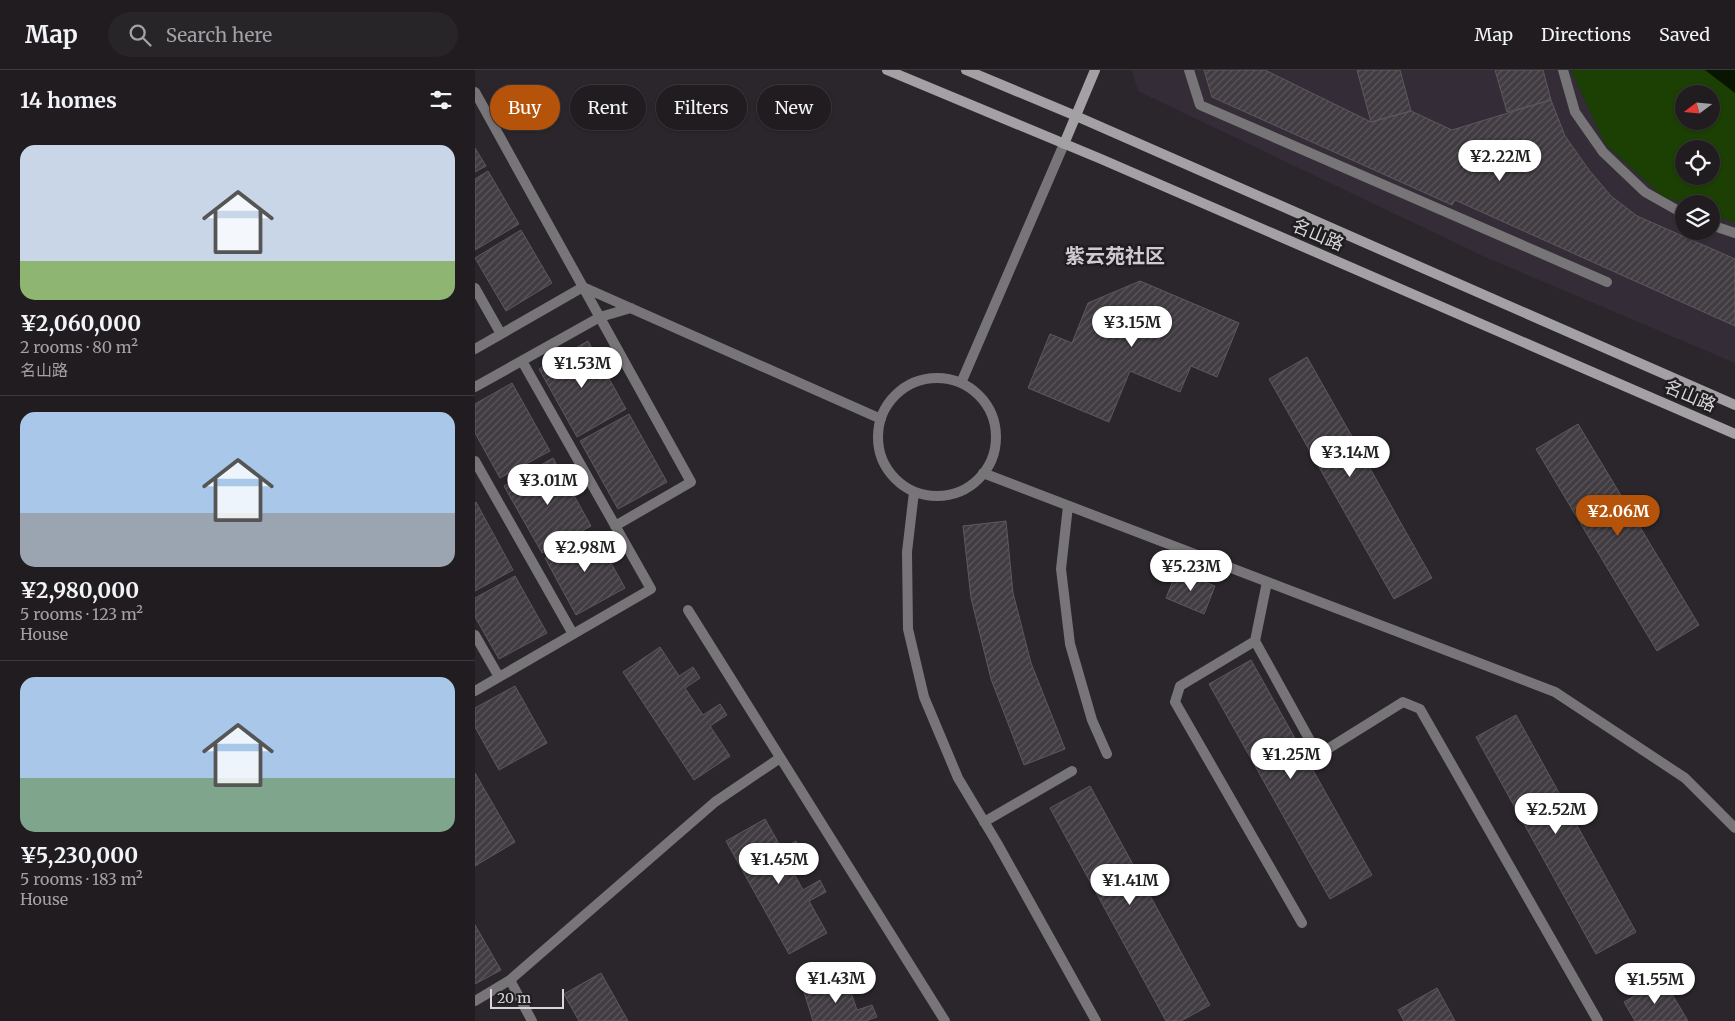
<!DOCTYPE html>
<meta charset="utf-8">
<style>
:root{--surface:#201c20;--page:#282529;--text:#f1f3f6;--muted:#a2a1a5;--line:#3d3a3e;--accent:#b45309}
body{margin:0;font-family:Merriweather,"Noto Sans SC",serif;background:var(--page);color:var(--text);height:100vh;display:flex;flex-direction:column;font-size:19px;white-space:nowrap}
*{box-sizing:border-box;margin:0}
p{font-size:16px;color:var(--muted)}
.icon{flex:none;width:28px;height:28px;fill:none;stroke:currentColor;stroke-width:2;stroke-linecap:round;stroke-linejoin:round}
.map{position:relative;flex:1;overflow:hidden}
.details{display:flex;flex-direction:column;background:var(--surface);width:475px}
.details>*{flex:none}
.banner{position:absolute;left:15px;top:15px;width:475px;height:45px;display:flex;gap:10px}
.needle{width:32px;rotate:254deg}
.buttons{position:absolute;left:1200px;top:15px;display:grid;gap:10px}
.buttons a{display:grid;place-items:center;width:45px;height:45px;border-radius:50%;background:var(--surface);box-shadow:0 1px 4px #0004,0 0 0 1px var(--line);font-size:25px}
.scale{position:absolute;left:15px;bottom:12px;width:74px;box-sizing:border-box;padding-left:5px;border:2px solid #d9d6da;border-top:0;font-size:14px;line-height:18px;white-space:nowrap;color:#d9d6da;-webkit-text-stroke:4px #201d21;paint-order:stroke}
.price{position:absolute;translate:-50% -42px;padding:0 11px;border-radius:18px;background:#fff;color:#222;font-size:16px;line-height:32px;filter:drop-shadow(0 1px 2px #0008)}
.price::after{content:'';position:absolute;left:50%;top:30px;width:15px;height:11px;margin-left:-8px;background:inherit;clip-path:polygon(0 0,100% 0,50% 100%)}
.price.on{background:var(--accent);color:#fff}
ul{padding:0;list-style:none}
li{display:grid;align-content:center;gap:10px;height:265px;padding:0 20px}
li+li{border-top:1px solid var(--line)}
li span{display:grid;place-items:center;height:155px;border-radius:15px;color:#555}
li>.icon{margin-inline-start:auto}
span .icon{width:90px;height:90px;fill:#fffc;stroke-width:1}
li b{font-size:21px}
h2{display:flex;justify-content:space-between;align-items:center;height:60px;padding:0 20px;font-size:21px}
.pill{padding:0 18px;border-radius:22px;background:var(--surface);box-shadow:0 1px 4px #0004,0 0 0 1px var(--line);font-size:18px;line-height:45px}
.pill.on{background:var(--accent);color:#fff}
header{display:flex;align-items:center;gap:30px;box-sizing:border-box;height:70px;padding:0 25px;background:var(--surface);border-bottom:1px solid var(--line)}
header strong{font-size:24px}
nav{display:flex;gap:28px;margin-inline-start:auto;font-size:18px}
.search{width:350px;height:45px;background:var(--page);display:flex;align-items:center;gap:12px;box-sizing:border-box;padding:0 18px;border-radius:28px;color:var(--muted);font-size:19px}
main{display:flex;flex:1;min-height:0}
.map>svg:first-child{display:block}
</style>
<header>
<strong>Map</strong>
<div class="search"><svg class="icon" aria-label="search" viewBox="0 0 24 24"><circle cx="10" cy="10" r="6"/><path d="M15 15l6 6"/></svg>Search here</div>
<nav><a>Map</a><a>Directions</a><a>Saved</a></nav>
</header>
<main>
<section class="details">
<h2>14 homes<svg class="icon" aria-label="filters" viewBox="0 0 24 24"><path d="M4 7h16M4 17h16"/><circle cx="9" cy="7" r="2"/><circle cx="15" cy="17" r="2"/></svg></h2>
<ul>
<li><span style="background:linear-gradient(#c9d6e8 75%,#8fb573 0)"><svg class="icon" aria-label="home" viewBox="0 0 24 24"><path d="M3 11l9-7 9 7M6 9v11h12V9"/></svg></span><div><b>¥2,060,000</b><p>2 rooms · 80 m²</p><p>名山路</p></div></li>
<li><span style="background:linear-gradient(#a9c7e8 65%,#9aa5b1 0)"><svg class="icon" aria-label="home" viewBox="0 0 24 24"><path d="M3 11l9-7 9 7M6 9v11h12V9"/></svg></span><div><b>¥2,980,000</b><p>5 rooms · 123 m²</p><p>House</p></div></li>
<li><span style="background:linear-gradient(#a9c7e8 65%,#7fa58c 0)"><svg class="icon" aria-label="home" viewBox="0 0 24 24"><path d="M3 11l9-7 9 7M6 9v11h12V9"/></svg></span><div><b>¥5,230,000</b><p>5 rooms · 183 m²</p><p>House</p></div></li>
</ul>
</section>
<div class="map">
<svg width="1260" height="951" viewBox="0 0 1260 951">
<defs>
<pattern id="building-hatch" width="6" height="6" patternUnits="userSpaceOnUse" patternTransform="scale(1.25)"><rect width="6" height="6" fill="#403c41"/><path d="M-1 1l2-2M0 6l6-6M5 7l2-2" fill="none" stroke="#5b575c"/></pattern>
</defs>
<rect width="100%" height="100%" fill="#2a262b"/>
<path fill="#342d37" d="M 657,0 L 1096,0 L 1130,74 L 1187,126 L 1209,134 L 1209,161 L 1236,161 L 1236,144 L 1260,153 L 1260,293 L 1008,186 L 663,21 Z"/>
<path fill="#1c3f04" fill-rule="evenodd" d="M 1096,0 L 1260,0 L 1260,153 L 1236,144 L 1236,134 L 1209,134 L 1187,126 L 1130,74 ZM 1209,24 L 1236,24 L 1236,51 L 1209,51 ZM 1209,79 L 1236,79 L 1236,106 L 1209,106 Z"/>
<path fill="#071501" d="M 1230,0 L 1260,0 L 1260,23 Z"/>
<path fill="url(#building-hatch)" stroke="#5c585e" d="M 729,0 L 790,0 L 896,52 L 936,41 L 977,60 L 1076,30 L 1090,66 L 1114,100 L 1136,126 L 1162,146 L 1260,189 L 1260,256 L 980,130 L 977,135 L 737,27 Z
M 882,0 L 925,0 L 936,41 L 896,52 Z
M 1020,0 L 1068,0 L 1076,30 L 1032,42 Z
M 0,78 L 11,96 L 0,102 Z
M 13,101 L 44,154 L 0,180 L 0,109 Z
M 46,160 L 77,213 L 31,241 L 0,188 Z
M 665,211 L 764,253 L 742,307 L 716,296 L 705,322 L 655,301 L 634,352 L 553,318 L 575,264 L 597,273 L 613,233 Z
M 113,271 L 151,339 L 102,367 L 64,299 Z
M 832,287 L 957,508 L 919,529 L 794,309 Z
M 37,313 L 75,381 L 25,408 L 0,363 L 0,334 Z
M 154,344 L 192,412 L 143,439 L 105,371 Z
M 1103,354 L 1224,555 L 1182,581 L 1061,379 Z
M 78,388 L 116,456 L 67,483 L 29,416 Z
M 1,432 L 38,500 L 0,521 L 0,433 Z
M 531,451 L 538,523 L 556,593 L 590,679 L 549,695 L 516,609 L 496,528 L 488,456 Z
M 118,461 L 150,518 L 101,545 L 70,488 Z
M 702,501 L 740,516 L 729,544 L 691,528 Z
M 40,506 L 72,563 L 24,589 L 0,547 L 0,528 Z
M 185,577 L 204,606 L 218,597 L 225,608 L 210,618 L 228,645 L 245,634 L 252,645 L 235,656 L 255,686 L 219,710 L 148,602 Z
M 776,590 L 897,805 L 855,829 L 734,614 Z
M 40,616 L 72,673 L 24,700 L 0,657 L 0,638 Z
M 1041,645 L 1161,862 L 1121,884 L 1001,667 Z
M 0,703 L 40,772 L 0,796 Z
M 615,716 L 735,935 L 706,951 L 691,951 L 575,738 Z
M 290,749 L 307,779 L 321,771 L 328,783 L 312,791 L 328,820 L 345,810 L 351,822 L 334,831 L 352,863 L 314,884 L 251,771 Z
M 0,855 L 26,900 L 0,914 Z
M 126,903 L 153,951 L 104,951 L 89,924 Z
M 371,908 L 382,940 L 397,935 L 402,947 L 390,951 L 338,951 L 329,922 Z
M 1188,909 L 1213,951 L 1160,951 L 1149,932 Z
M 962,918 L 980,951 L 929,951 L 923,940 Z"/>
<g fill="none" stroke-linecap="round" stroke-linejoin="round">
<path stroke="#777578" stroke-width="10" d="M 714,0 L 725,35 L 1132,212
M 1088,0 L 1100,42 L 1128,82 L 1170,122 L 1209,144
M 0,22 L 216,412 L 140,456
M 1236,155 L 1260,163
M 0,218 L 26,264
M 0,279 L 108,217 L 406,349
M403 367a59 59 0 1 1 118 0a59 59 0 1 1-118 0Z
M 486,313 L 589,74
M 0,317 L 125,247 L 156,238
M 0,391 L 98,564
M 508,403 L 1080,622 L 1210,708 L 1260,758
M 439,422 L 432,482 L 433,559 L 449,627 L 483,708 L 522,773 L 621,951
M 593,436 L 586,499 L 595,574 L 617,650 L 632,684
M 792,512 L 780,571 L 843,685 L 928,632 L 945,639 L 1123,951
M 213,540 L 470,951
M 0,565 L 24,607
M 780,571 L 705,616 L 700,632 L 827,853
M 0,621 L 176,519 L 47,291
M 509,752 L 597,701
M 35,910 L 57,951
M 0,931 L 35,910 L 240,732 L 305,688"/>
<path stroke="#a4a1a5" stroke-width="10" d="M 412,0 L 626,89 L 1260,364
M 491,0 L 601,46 L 1260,335
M 589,74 L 620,0"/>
</g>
<g text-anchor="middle" stroke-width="5" stroke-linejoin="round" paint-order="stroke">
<g font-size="18" fill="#d9d6da" stroke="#201d21">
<text transform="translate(843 165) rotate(23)" y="6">名山路</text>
<text transform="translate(1215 326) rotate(23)" y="6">名山路</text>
</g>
<g font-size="20" font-weight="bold" fill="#d0cbd2" stroke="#201d21">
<text x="640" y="193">紫云苑社区</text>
</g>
</g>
</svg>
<div class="buttons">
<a><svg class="needle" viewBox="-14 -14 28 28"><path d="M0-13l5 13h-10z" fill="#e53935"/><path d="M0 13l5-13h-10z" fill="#a2a1a5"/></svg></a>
<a><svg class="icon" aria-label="locate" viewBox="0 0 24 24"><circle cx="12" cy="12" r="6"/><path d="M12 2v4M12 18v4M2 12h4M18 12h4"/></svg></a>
<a><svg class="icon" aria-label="layers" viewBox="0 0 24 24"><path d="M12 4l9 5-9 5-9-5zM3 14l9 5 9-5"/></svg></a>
</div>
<div class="scale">20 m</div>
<b class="price" style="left:1025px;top:112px">¥2.22M</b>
<b class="price" style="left:657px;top:278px">¥3.15M</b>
<b class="price" style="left:107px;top:319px">¥1.53M</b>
<b class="price" style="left:875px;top:408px">¥3.14M</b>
<b class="price" style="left:73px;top:436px">¥3.01M</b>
<b class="price on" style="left:1143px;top:467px">¥2.06M</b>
<b class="price" style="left:110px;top:503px">¥2.98M</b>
<b class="price" style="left:716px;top:522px">¥5.23M</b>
<b class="price" style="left:816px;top:710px">¥1.25M</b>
<b class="price" style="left:1081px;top:765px">¥2.52M</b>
<b class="price" style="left:304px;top:815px">¥1.45M</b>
<b class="price" style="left:655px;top:836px">¥1.41M</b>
<b class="price" style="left:361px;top:934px">¥1.43M</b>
<b class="price" style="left:1180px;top:935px">¥1.55M</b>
<div class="banner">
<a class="pill on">Buy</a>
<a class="pill">Rent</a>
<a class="pill">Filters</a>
<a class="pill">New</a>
</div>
</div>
</main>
